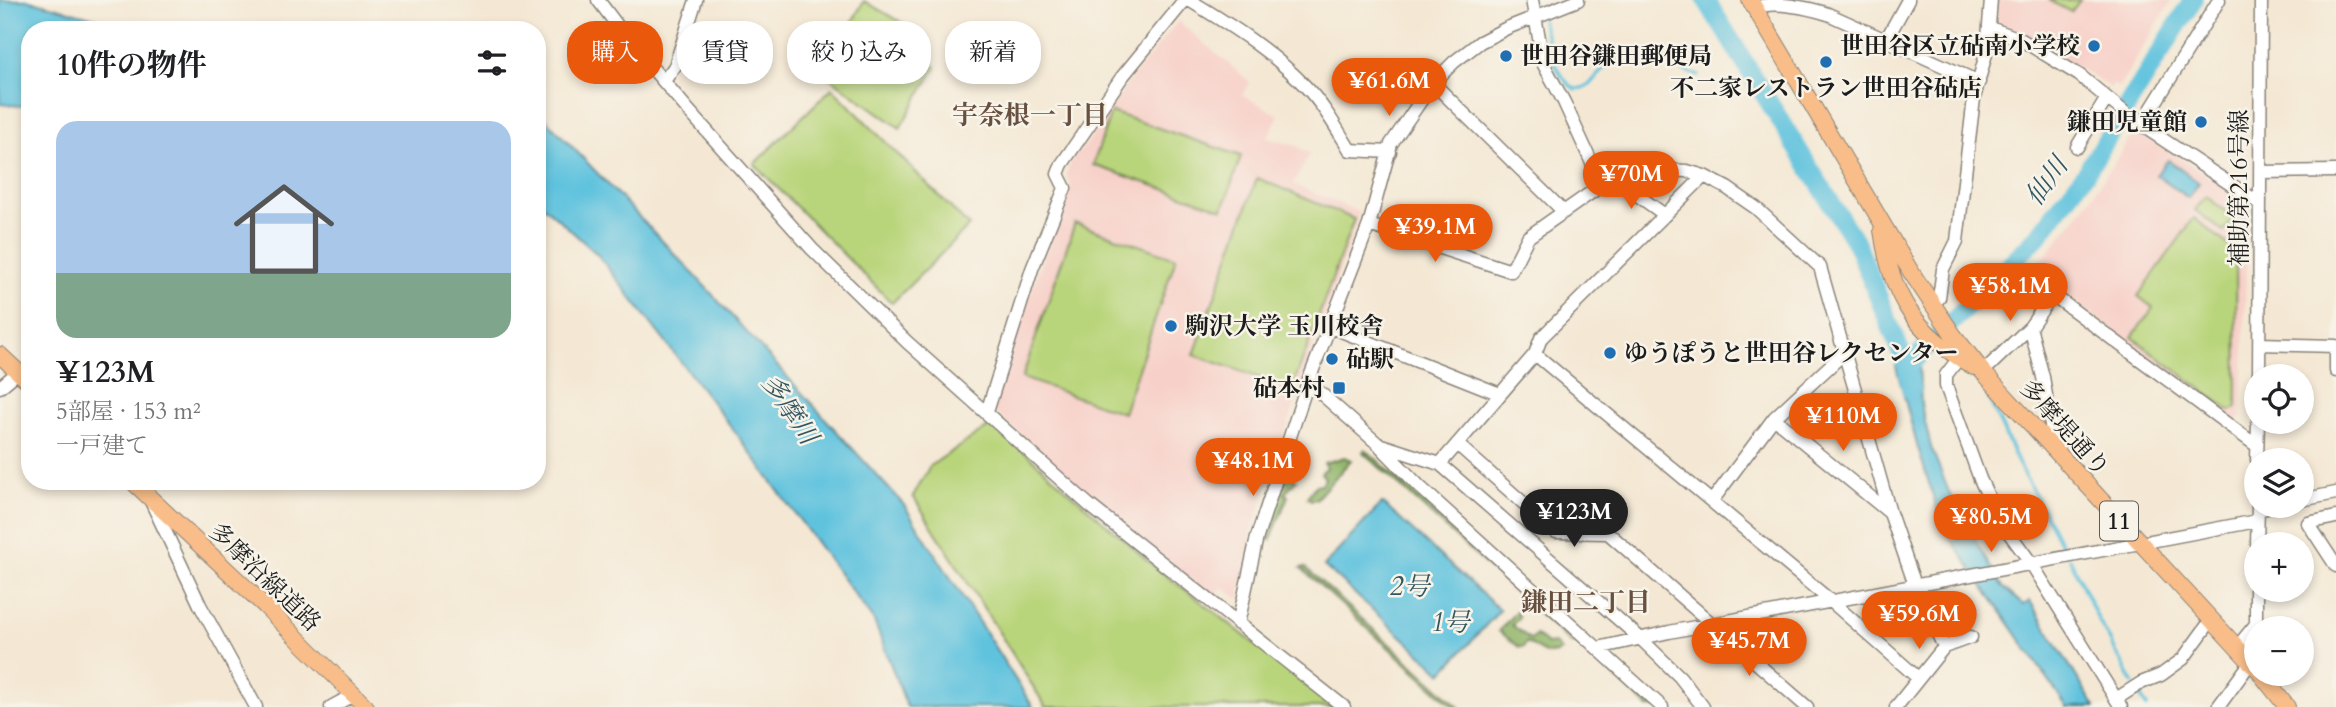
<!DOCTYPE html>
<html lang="ja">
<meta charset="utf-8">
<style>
:root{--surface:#fff;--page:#f2f2f2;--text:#202124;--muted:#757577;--line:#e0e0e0;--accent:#ea580c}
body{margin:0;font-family:Cardo,"Noto Serif JP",serif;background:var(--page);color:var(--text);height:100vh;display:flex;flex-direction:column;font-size:26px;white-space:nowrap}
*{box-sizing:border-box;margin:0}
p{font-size:23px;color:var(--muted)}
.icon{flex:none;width:38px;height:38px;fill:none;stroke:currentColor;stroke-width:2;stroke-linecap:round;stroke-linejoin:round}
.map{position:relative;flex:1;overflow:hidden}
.sheet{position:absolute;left:21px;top:21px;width:525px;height:469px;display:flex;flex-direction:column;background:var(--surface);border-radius:28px;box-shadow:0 4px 10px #0003}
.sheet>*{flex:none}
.hud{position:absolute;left:567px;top:21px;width:665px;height:63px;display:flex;gap:14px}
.tools{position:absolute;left:2244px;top:364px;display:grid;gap:14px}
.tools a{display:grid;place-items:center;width:70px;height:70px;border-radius:50%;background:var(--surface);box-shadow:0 4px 10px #0003;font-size:35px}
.price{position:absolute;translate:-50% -60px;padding:0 16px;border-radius:24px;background:var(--accent);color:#fff;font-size:23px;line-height:46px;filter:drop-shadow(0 2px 4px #0008)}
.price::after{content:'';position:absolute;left:50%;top:42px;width:21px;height:16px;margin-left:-10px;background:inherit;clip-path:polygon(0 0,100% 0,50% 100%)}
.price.current{background:#222;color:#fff}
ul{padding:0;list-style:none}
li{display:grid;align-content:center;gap:14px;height:371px;padding:0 35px}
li+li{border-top:2px solid var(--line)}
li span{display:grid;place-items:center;height:217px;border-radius:21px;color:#555}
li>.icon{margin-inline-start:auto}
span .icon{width:126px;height:126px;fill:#fffc;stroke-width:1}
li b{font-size:30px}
h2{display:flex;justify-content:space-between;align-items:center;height:84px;padding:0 35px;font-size:30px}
.chip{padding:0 24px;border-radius:28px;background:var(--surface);box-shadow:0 4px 10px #0003;font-size:24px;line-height:63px}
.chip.current{background:var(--accent);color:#fff}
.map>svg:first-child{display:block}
</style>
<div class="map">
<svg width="2336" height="707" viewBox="0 0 2336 707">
<rect width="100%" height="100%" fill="#f7f3e8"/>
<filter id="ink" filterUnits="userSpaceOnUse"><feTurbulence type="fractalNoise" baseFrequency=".0143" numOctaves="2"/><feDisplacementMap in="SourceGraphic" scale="14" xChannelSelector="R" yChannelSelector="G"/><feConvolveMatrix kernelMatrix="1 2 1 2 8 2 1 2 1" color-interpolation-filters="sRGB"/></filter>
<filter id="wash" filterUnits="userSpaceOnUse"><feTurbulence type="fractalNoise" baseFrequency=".00686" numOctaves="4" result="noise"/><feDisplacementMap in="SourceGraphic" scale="28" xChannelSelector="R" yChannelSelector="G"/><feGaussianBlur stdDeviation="1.57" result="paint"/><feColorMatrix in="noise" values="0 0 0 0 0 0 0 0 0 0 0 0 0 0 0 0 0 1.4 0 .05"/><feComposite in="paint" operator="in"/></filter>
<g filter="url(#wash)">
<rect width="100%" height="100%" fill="#f4e8d4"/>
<path fill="#f7d1c9" d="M 1999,0 L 2172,0 L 2119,87 L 2113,84 L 2111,88 L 2015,29 L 2000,23 L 1997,18 Z
M 1178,21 L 1250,82 L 1242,95 L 1279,115 L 1267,138 L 1297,146 L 1310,154 L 1293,184 L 1359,212 L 1253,528 L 1239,599 L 1222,587 L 1214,598 L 1098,504 L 993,410 L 1038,271 L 1071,187 L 1066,174 L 1073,158 L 1084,148 L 1131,79 Z
M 2135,130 L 2245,199 L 2248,206 L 2242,416 L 2232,422 L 2034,270 L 2089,201 Z"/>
<path fill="#b9d57b" stroke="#6a784c" stroke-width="2" d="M 2048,0 L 2080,0 L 2071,12 Z
M 864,1 L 922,34 L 909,56 L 852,22 Z
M 851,24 L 912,60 L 916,56 L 936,67 L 900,128 L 823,73 Z
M 832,88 L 969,226 L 892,303 L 754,164 Z
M 1111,112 L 1241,156 L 1223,209 L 1093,165 Z
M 1257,178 L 1354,219 L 1292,389 L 1194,355 Z
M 2206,196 L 2234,218 L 2224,232 L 2195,210 Z
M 2194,218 L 2236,251 L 2237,407 L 2230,411 L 2132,337 L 2153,308 L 2138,296 Z
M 1075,223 L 1176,258 L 1123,413 L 1022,378 Z
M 993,424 L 1156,568 L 1215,612 L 1333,707 L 1046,707 L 913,496 L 930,466 Z"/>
<path fill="#92b66b" stroke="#576944" stroke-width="2" d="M 1365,449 L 1577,640 L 1576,643 L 1571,643 L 1363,452 Z
M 1344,457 L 1351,460 L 1316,499 L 1311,500 L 1307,497 L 1316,485 L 1322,484 L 1325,478 L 1321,473 L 1326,468 L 1324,463 Z
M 1286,473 L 1296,480 L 1285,493 L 1288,496 L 1270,541 L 1266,537 Z
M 1304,567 L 1306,568 L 1459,707 L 1454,707 L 1301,568 Z
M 1516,611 L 1519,617 L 1512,625 L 1531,640 L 1536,635 L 1547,644 L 1555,643 L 1561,651 C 1546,659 1540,649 1527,642 L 1523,647 L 1519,647 L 1499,631 Z
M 1600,658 L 1654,707 L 1648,707 L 1598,661 Z"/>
<path fill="#60c3de" stroke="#3e707d" stroke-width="2" d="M 0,0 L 29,0 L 130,28 L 209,24 L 234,30 L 30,30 L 30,107 L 0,104 Z
M 537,110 L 690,270 L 904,505 L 1033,707 L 907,707 L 874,621 L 732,428 L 597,254 L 537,200 Z
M 2168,160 L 2199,183 L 2188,198 L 2156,175 Z
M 1919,363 L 1921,405 L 1931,447 L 1953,502 L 2003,587 L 2023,605 L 2030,601 L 2095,707 L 2067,707 L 1943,528 L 1917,445 L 1896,366 Z
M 1382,503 L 1500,610 L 1442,673 L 1324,566 Z"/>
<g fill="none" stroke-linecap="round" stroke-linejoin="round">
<path stroke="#60c3de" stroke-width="3.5" d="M 1542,20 C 1549,44 1553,75 1575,89 C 1597,88 1600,64 1618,57 C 1634,50 1681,70 1699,76
M 1969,372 L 1984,388 L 2018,463 L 2066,553
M 2070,559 L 2098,619 L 2133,683
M 2137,690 L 2147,707"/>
<path stroke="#60c3de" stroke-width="19" d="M 1706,0 L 1857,245 L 1907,367 L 1911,390
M 1907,367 L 2038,236 L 2085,174 L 2193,0"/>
</g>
</g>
<g filter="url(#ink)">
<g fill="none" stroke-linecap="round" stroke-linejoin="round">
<defs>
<path id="minor" d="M 598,0 L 629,41 L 689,111 L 812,249 L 907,342 L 1089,505 L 1344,707
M 1189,0 C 1232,26 1272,51 1307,88 C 1324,106 1337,129 1350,150 L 1390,152
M 1532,0 L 1544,65 L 1564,102 L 1602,185
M 1755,8 C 1773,0 1809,8 1828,14 L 1979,82
M 1990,28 L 2020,39 L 2079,75 L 2135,121 L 2259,203
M 1887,38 L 1908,0
M 664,81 L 675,66 L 696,0
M 1433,83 L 1564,212
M 2142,124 L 2219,0
M 2077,147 L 2107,98
M 2260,172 L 2336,171
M 1615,179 L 1665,215
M 1369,225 L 1511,271 L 1528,237 L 1602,185 L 1645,169 L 1687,171 L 1704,176 L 1727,188 L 1756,208 L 1820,267 L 1890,513 L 1915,585 L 1944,647
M 2026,271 L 2053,298 L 2057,298 L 2257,446
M 1932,305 L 1939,298 L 1943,269 L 1957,241 L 1974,98 L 1987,50 L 1991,0
M 1331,327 L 1500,394
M 2030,327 L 2043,377 L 2053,437 L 2049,442
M 2260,344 L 2336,346
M 2336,351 L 2336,371
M 1535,354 L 1832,602 L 1918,678
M 1959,358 L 1946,375 L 1946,386 L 1980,479 L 1999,519 L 2031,563 L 2121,707
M 1983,372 L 2030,327 L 2048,301 L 2053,298
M 2259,376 L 2261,0
M 1308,382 L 1378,444 L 1440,464 L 1641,639 L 1680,677 L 1703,707
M 0,387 L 18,372
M 987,412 L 1032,269 L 1065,188 L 1058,174 L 1062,164 L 1122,77 L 1185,0
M 1774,418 L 1890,513
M 1457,444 L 1556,532 L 1608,533 L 1807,707
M 1381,447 L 1420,487 L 1662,707
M 2257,460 L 2258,422
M 1440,464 L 1535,354 L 1541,338 L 1704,176
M 145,481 L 150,499 L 200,605 L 256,707
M 2301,500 L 2336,493
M 1712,501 L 1774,418 L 1845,352
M 2258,510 L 2276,506
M 2336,517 L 2308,523 L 2336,566
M 2257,544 L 2258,506
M 1238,624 L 1257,537 L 1308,382 L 1369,225 L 1391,144 L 1433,83 L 1454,62 L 1480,42 L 1507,28 L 1578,0
M 2238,646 L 2256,624 L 2256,590
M 1598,648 L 1669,632 L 2257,521
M 2116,699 L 2141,683 L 2161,675 L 2183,659 L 2212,619
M 331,707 L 353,695
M 1896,707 L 1944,647 L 1971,637
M 2218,707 L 2251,662"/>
<path id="major" d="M 1750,0 L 1911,272 L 1954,336 L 1983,372 L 2256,668
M 1882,230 C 1891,297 1915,333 1974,367
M 0,355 L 30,383
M 132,481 L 265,606 L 366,707
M 2261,674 L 2287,707"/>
</defs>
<use href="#minor" stroke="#888278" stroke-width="15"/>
<use href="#major" stroke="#888278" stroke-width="18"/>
<use href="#minor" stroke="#fff" stroke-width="12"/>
<use href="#major" stroke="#f8bd89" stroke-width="16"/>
</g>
</g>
<g fill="#1f6fb2" stroke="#f7f3e8" stroke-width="2.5">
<circle cx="2094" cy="46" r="7"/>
<circle cx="1506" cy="56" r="7"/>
<circle cx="1826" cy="62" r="7"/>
<circle cx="2201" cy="122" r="7"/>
<circle cx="1171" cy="326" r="7"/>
<circle cx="1610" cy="353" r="7"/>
<circle cx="1332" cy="359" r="7"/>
<rect x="1332" y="381" width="14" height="14" rx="3.5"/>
</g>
<g text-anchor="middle" stroke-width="5" stroke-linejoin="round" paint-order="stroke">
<rect fill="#f7f3e8" stroke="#5e5c59" stroke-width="2" x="2100" y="501.5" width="38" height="39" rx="5"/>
<g font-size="23" font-weight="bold" fill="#1c1c1c">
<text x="2119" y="529">11</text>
</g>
<g font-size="24" font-weight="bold" fill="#1c1c1c" stroke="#f7f3e8" text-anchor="start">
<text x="2080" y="54" text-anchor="end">世田谷区立砧南小学校</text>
<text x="1520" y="64">世田谷鎌田郵便局</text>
<text x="1826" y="96" text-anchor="middle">不二家レストラン世田谷砧店</text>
<text x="2187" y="130" text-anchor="end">鎌田児童館</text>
<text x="1185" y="334">駒沢大学 玉川校舎</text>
<text x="1624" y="361">ゆうぽうと世田谷レクセンター</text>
<text x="1346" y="367">砧駅</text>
<text x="1325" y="396" text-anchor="end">砧本村</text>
</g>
<g font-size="24" fill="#1c1c1c" stroke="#f7f3e8">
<text transform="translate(2239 188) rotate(-90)" y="8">補助第216号線</text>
<text transform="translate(2065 428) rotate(48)" y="8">多摩堤通り</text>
<text transform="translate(265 577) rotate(44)" y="8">多摩沿線道路</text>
</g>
<g font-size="26" font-weight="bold" fill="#685041" stroke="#f7f3e8">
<text x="1030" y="124">宇奈根一丁目</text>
<text x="1586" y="611">鎌田二丁目</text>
</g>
<g font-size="26" font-style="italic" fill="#345660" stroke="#f7f3e8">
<text transform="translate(2046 181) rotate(-54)" y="9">仙川</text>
<text transform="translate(790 409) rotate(56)" y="9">多摩川</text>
<text x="1410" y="595">2号</text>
<text x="1450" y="631">1号</text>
</g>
</g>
</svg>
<div class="tools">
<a><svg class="icon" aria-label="locate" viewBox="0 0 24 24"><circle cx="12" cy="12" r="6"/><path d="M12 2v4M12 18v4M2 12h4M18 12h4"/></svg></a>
<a><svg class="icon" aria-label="layers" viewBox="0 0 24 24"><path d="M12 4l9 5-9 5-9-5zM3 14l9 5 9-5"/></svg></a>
<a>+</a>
<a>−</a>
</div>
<b class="price" style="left:1389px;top:118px">¥61.6M</b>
<b class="price" style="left:1631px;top:211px">¥70M</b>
<b class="price" style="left:1435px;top:264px">¥39.1M</b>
<b class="price" style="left:2010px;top:323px">¥58.1M</b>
<b class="price" style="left:1843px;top:453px">¥110M</b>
<b class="price" style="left:1253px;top:498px">¥48.1M</b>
<b class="price current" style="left:1574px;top:549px">¥123M</b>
<b class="price" style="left:1991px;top:554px">¥80.5M</b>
<b class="price" style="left:1919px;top:651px">¥59.6M</b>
<b class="price" style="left:1749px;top:678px">¥45.7M</b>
<div class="hud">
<a class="chip current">購入</a>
<a class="chip">賃貸</a>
<a class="chip">絞り込み</a>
<a class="chip">新着</a>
</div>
<section class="sheet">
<h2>10件の物件<svg class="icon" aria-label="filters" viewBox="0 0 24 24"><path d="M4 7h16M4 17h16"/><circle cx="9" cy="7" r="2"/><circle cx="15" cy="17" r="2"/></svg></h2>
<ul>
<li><span style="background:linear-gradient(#a9c7e8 70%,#7fa58c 0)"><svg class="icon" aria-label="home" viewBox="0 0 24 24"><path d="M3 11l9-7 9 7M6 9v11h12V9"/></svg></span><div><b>¥123M</b><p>5部屋 · 153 m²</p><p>一戸建て</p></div></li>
</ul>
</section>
</div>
